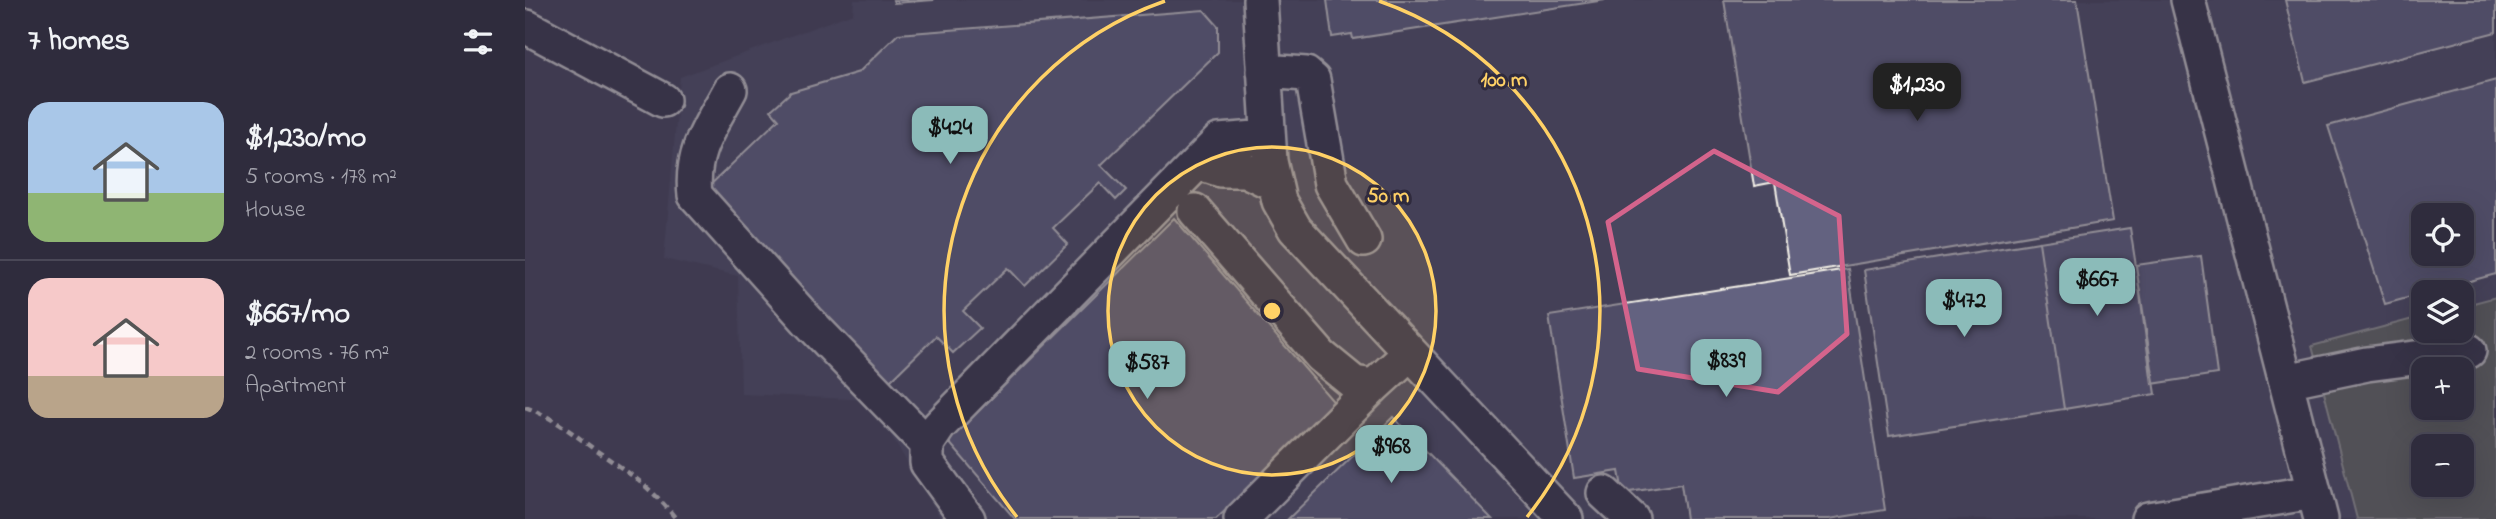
<!DOCTYPE html>
<meta charset="utf-8">
<style>
:root{--surface:#2f2c3d;--page:#373444;--text:#f1f3f6;--muted:#a7a7b0;--line:#4a4857;--accent:#8bbbb9}
body{margin:0;font-family:"Indie Flower",sans-serif;background:var(--page);color:var(--text);height:100vh;display:flex;flex-direction:column;font-size:26px;white-space:nowrap}
*{box-sizing:border-box;margin:0}
p{font-size:23px;color:var(--muted)}
.icon{flex:none;width:38px;height:38px;fill:none;stroke:currentColor;stroke-width:2;stroke-linecap:round;stroke-linejoin:round}
.map{position:relative;flex:1;overflow:hidden}
.side{display:flex;flex-direction:column;background:var(--surface);width:525px}
.side>*{flex:none}
.tools{position:absolute;left:1886px;top:203px;display:grid;gap:14px}
.tools a{display:grid;place-items:center;width:63px;height:63px;border-radius:14px;background:var(--surface);box-shadow:0 7px 28px #0002,0 0 0 2px var(--line);font-size:35px}
.price{position:absolute;translate:-50% -60px;padding:0 16px;border-radius:14px;background:var(--accent);color:#111;font-size:23px;line-height:46px;filter:drop-shadow(0 2px 4px #0008)}
.price::after{content:'';position:absolute;left:50%;top:42px;width:21px;height:16px;margin-left:-10px;background:inherit;clip-path:polygon(0 0,100% 0,50% 100%)}
.price.active{background:#222;color:#fff}
ul{padding:0;list-style:none}
li{display:flex;align-items:center;gap:21px;height:175px;padding:0 28px}
li+li{border-top:2px solid var(--line)}
li span{display:grid;place-items:center;flex:none;width:196px;height:140px;border-radius:21px;color:#555}
li>.icon{margin-inline-start:auto}
span .icon{width:84px;height:84px;fill:#fffc;stroke-width:1}
li b{font-size:30px}
h2{display:flex;justify-content:space-between;align-items:center;height:84px;padding:0 28px;font-size:30px}
main{display:flex;flex:1;min-height:0}
.map>svg:first-child{display:block}
</style>
<main>
<section class="side">
<h2>7 homes<svg class="icon" aria-label="filters" viewBox="0 0 24 24"><path d="M4 7h16M4 17h16"/><circle cx="9" cy="7" r="2"/><circle cx="15" cy="17" r="2"/></svg></h2>
<ul>
<li><span style="background:linear-gradient(#a9c7e8 65%,#8fb573 0)"><svg class="icon" aria-label="home" viewBox="0 0 24 24"><path d="M3 11l9-7 9 7M6 9v11h12V9"/></svg></span><div><b>$1,230/mo</b><p>5 rooms · 178 m²</p><p>House</p></div></li>
<li><span style="background:linear-gradient(#f6c9c9 70%,#b9a48a 0)"><svg class="icon" aria-label="home" viewBox="0 0 24 24"><path d="M3 11l9-7 9 7M6 9v11h12V9"/></svg></span><div><b>$667/mo</b><p>2 rooms · 76 m²</p><p>Apartment</p></div></li>
</ul>
</section>
<div class="map">
<svg width="1971" height="519" viewBox="0 0 1971 519">
<rect width="100%" height="100%" fill="#3f3b51"/>
<filter id="ink" filterUnits="userSpaceOnUse"><feTurbulence type="fractalNoise" baseFrequency=".0143" numOctaves="2"/><feDisplacementMap in="SourceGraphic" scale="14" xChannelSelector="R" yChannelSelector="G"/><feConvolveMatrix kernelMatrix="1 2 1 2 8 2 1 2 1" color-interpolation-filters="sRGB"/></filter>
<g filter="url(#ink)">
<path fill="#4a475f" fill-rule="evenodd" d="M 329,0 L 1971,0 L 1971,519 L 416,519 L 345,400 L 216,394 L 213,276 L 139,259 L 155,77 L 328,13 ZM 1899,215 L 1937,215 L 1937,254 L 1899,254 ZM 1899,292 L 1937,292 L 1937,331 L 1899,331 ZM 1899,369 L 1937,369 L 1937,408 L 1899,408 ZM 1899,446 L 1937,446 L 1937,485 L 1899,485 Z"/>
<path fill="#666b5d" stroke="#adaea2" stroke-width="2" fill-rule="evenodd" d="M 1971,297 L 1971,519 L 1832,519 L 1787,346 L 1899,316 L 1899,331 L 1937,331 L 1937,306 ZM 1899,369 L 1937,369 L 1937,408 L 1899,408 ZM 1899,446 L 1937,446 L 1937,485 L 1899,485 Z"/>
<path fill="#636280" stroke="#f4f1e8" stroke-width="2" fill-rule="evenodd" d="M 368,0 L 409,0 L 369,3 Z
M 802,0 L 1080,0 L 828,39 L 827,34 L 807,37 Z
M 1199,0 L 1552,0 L 1588,221 L 1265,275 L 1250,182 L 1229,186 Z
M 1760,0 L 1971,0 L 1971,32 L 1780,82 Z
M 679,10 L 693,26 L 693,52 L 576,165 L 601,190 L 591,200 L 575,183 L 528,228 L 543,244 L 500,286 L 483,268 L 438,311 L 455,328 L 428,353 L 411,336 L 364,382 L 180,190 L 254,119 L 246,110 L 266,92 L 334,72 L 373,34 Z
M 1971,80 L 1971,274 L 1860,304 L 1803,126 ZM 1899,215 L 1937,215 L 1937,254 L 1899,254 Z
M 649,218 L 813,407 L 691,519 L 490,519 L 423,441 Z
M 1605,228 L 1631,394 L 1539,409 L 1514,242 Z
M 1514,242 L 1539,409 L 1364,436 L 1339,270 Z
M 1676,256 L 1692,374 L 1627,384 L 1611,265 Z
M 1323,269 L 1360,510 L 1304,519 L 1161,519 L 1156,484 L 1098,493 L 1094,471 L 1049,478 L 1024,316 Z
M 868,417 L 967,519 L 763,519 Z"/>
<g fill="none" stroke-linecap="round" stroke-linejoin="round">
<defs>
<path id="minor" d="M 735,0 L 745,161 L 754,201 L 770,229 L 1041,519
M 1663,0 L 1796,519
M 2,27 L 138,100
M 739,71 L 781,74 L 788,80 L 806,184 L 839,240
M 205,90 C 185,127 165,152 170,195 L 283,321 L 402,444
M 675,163 L 696,170 L 720,170 L 749,184
M 670,211 L 796,356 L 829,383 L 849,386 L 884,354
M 1761,381 L 1842,364 L 1944,351
M 1079,493 L 1107,519
M 443,519 L 402,463 L 402,444 L 414,426 L 694,141 L 743,137
M 716,519 L 849,386
M 1623,519 L 1789,492"/>
</defs>
<use href="#minor" stroke="#f4f1e8" stroke-width="38"/>
<path stroke="#f4f1e8" stroke-width="4.5" stroke-dasharray="7 5" stroke-linecap="butt" d="M 0,407 C 28,417 46,432 69,449 C 100,470 128,488 151,519"/>
<use href="#minor" stroke="#2f2a3d" stroke-width="33"/>
</g>
</g>
<path d="M0 0H1971V519H0ZM 1189,151 L 1314,216 L 1322,334 L 1253,392 L 1113,369 L 1083,222 Z" fill="#3f3b51" fill-opacity=".55" fill-rule="evenodd"/>
<path fill="none" stroke="#d4648c" stroke-width="5" stroke-linejoin="round" d="M 1189,151 L 1314,216 L 1322,334 L 1253,392 L 1113,369 L 1083,222 Z"/>
<circle cx="747" cy="311" r="164" fill="#ffd166" fill-opacity=".12"/>
<g fill="none" stroke="#ffd166" stroke-width="3.5">
<circle cx="747" cy="311" r="164"/>
<path d="M492 517A328 328 0 0 1 640 1M854 1A328 328 0 0 1 1002 517"/>
</g>
<circle cx="747" cy="311" r="10" fill="#ffd166" stroke="#2f2a3d" stroke-width="3.5"/>
<g font-size="21" text-anchor="middle" font-weight="bold" fill="#ffd166" stroke="#2f2a3d" stroke-width="6" stroke-linejoin="round" paint-order="stroke">
<text x="979" y="86">100 m</text>
<text x="863" y="202">50 m</text>
</g>
</svg>
<div class="tools">
<a><svg class="icon" aria-label="locate" viewBox="0 0 24 24"><circle cx="12" cy="12" r="6"/><path d="M12 2v4M12 18v4M2 12h4M18 12h4"/></svg></a>
<a><svg class="icon" aria-label="layers" viewBox="0 0 24 24"><path d="M12 4l9 5-9 5-9-5zM3 14l9 5 9-5"/></svg></a>
<a>+</a>
<a>−</a>
</div>
<b class="price active" style="left:1392px;top:123px">$1,230</b>
<b class="price" style="left:425px;top:166px">$424</b>
<b class="price" style="left:1572px;top:318px">$667</b>
<b class="price" style="left:1439px;top:339px">$472</b>
<b class="price" style="left:1201px;top:399px">$839</b>
<b class="price" style="left:622px;top:401px">$587</b>
<b class="price" style="left:866px;top:485px">$968</b>
</div>
</main>
